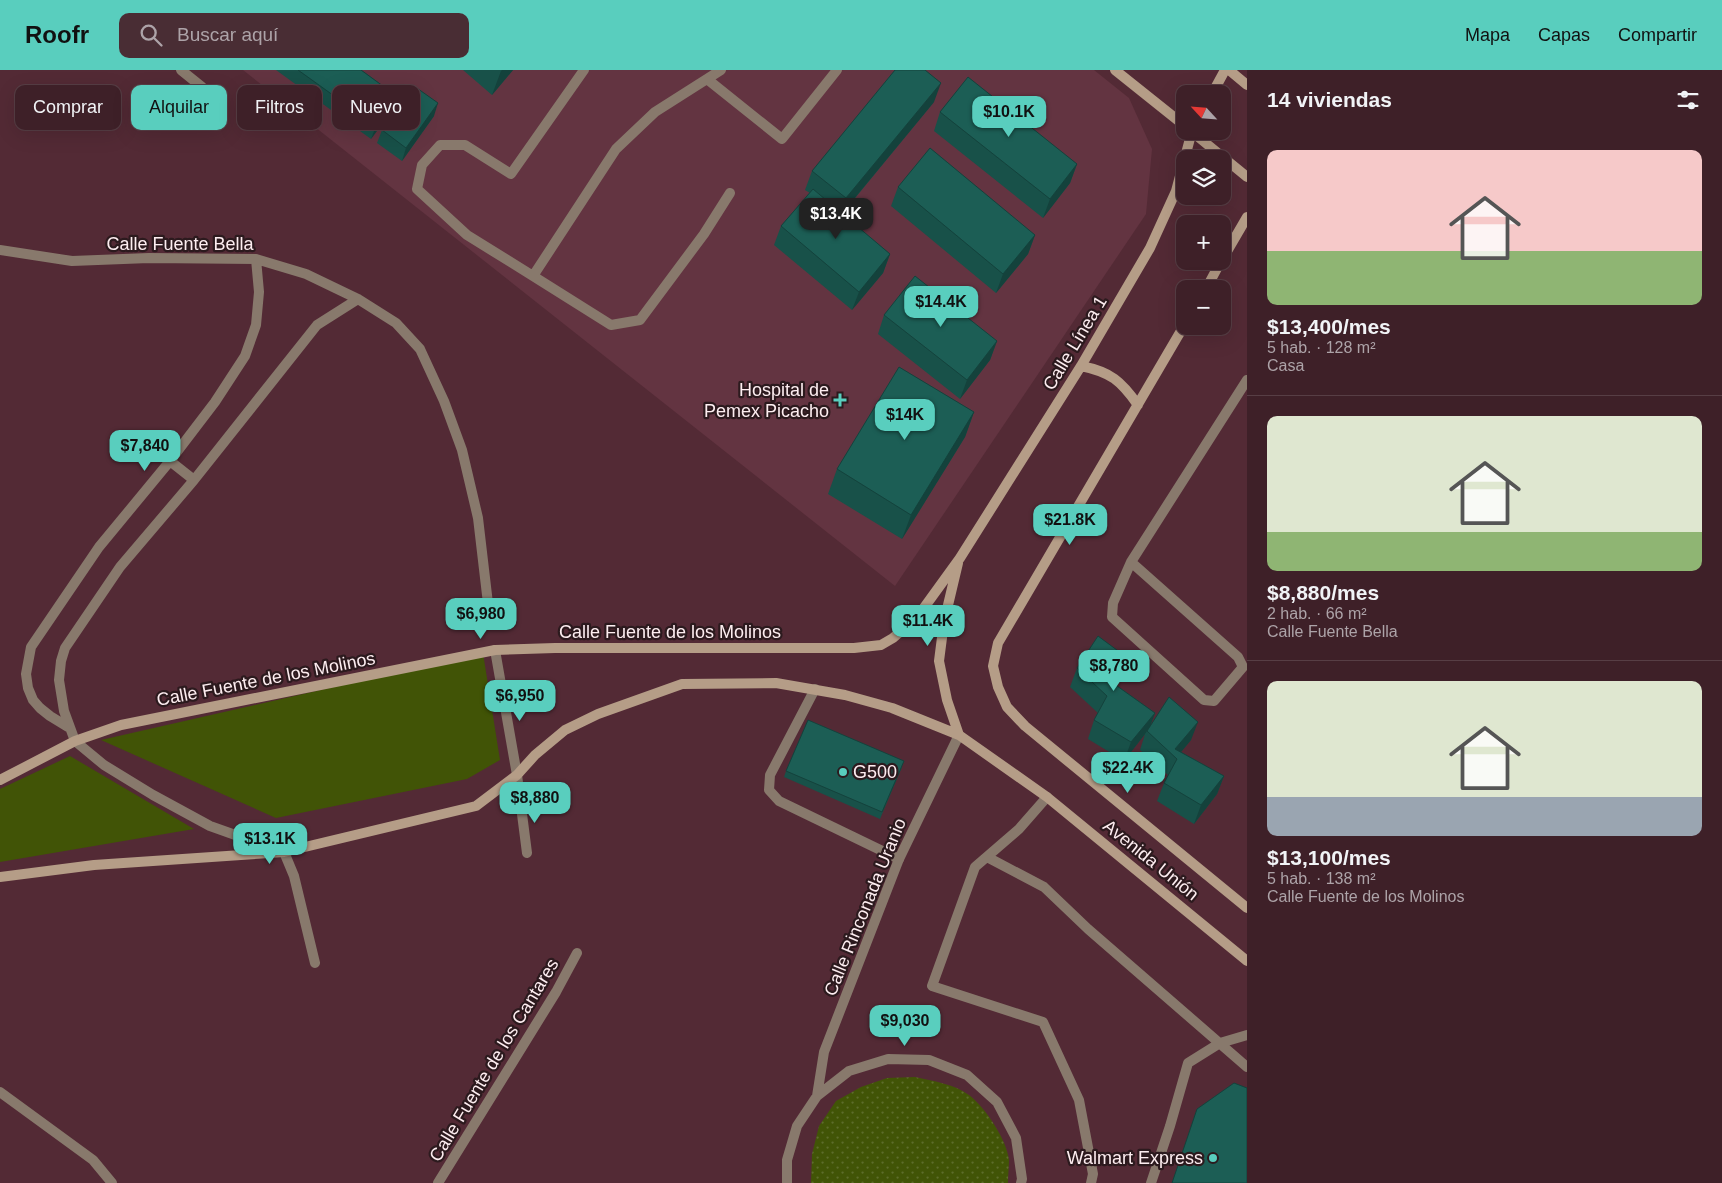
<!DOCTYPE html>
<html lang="es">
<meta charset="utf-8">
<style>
:root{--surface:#3e2028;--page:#492d34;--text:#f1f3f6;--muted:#ada3a8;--line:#573e45;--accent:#59cebe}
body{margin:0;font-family:Arial,sans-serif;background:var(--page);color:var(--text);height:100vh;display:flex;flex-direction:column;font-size:19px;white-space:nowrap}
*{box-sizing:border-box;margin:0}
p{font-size:16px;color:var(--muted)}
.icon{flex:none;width:28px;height:28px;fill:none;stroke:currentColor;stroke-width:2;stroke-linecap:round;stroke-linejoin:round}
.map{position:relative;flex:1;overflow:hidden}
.details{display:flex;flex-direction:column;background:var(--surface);width:475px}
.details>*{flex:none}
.guide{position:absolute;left:15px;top:15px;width:475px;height:45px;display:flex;gap:10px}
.needle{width:32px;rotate:296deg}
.controls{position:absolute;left:1176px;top:15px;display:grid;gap:10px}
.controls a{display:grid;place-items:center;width:55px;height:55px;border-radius:10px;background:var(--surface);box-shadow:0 5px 20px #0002,0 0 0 1px var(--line);font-size:25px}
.price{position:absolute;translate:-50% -42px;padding:0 11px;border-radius:10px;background:var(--accent);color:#111;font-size:16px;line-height:32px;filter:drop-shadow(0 1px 2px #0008)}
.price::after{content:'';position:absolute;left:50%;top:30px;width:15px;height:11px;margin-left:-8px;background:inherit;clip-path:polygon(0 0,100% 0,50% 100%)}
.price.current{background:#222;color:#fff}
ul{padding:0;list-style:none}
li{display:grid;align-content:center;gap:10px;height:265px;padding:0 20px}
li+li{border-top:1px solid var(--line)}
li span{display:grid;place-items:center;height:155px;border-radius:10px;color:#555}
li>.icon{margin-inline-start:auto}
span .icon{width:90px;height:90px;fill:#fffc;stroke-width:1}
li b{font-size:21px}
h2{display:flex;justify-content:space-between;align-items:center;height:60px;padding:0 20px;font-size:21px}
.tag{padding:0 18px;border-radius:10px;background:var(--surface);box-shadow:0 5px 20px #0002,0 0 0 1px var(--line);font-size:18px;line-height:45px}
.tag.current{background:var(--accent);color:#111}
header{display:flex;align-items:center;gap:30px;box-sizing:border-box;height:70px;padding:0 25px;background:var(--accent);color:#111}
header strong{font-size:24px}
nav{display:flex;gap:28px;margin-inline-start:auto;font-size:18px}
.search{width:350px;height:45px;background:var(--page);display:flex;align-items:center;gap:12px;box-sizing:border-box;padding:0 18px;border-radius:10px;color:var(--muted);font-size:19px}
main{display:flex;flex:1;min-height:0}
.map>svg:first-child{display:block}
</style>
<header>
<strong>Roofr</strong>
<div class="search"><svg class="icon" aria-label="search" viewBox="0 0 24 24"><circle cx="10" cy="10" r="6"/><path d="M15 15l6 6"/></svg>Buscar aquí</div>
<nav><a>Mapa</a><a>Capas</a><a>Compartir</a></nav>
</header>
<main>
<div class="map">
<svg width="1247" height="1113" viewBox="0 0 1247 1113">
<defs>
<pattern id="grass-dots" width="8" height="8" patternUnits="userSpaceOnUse" patternTransform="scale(1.25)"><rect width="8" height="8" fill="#415406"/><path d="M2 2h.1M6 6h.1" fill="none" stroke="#5d6d2b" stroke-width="1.8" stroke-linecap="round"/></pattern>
</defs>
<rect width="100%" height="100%" fill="#532a35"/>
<path fill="#633441" d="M 243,0 L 1094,0 L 1129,28 L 1152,79 L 1146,144 L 895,516 Z"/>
<path fill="url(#grass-dots)" d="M 915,1007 C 933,1011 954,1014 969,1025 C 985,1037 1007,1070 1009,1090 C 1009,1097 1008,1105 1008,1113 L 811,1113 L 812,1084 L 819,1056 L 836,1031 L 861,1017 L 887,1008 Z"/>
<path fill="#415406" d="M 483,583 L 500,690 L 467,709 L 276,748 L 101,670 Z
M 70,686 L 194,759 L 0,792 L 0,719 Z"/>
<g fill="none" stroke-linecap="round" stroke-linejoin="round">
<path stroke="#88796c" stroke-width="10" d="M 721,0 L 655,42 L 616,79 L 533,206 L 611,255 L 640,250 L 704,164 L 730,123
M 707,9 L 782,69 L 837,0
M 533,206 L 467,165 L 417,119 L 422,95 L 440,75 L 465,75 L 511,104 L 584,0
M 815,619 L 770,705 L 769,720 L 779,731 L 899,789
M 1047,727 L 1019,759 L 975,797 L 932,916 L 1043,952 L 1079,1030 L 1093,1104 L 1091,1113
M 284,782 L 294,806 L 315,893
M 987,787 L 1044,817 L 1088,859 L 1247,997
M 1151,1113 L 1170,1056 L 1188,993 L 1220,973 L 1247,965"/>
<path stroke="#88796c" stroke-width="10" d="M 181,0 L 202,17
M 0,180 L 72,191 L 149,188 L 256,189 L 306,204 L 358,229 L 396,253 L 420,279 L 444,331 L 462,380 L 478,448 L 489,542
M 170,391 L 194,410
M 1131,492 L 1238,587 L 1243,597 L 1214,631 L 1204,630 L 1112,547 L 1113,533 L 1131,492 L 1247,310
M 495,580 L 517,705 L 527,783
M 68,657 L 50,646 L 40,638 L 33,630 L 28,618 L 26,604 L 31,577 L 99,477 L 170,391 L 215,332 L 245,286 L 256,255 L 259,222 L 256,189
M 283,782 L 210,756 L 153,725 L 104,695 L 75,671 L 64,641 L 59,610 L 61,591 L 65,578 L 120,497 L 194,410 L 317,255 L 358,229
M 0,1022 L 93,1090 L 112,1113
M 817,1026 L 824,982 L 899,789 L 959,665
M 438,1113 L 556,922 L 577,883
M 787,1113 L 787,1090 L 797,1056 L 817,1026 L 849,1001 L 888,989 L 929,990 L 967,1005 L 997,1032 L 1016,1068 L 1022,1109 L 1021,1113"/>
<path stroke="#b59d87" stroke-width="10" d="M 1115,0 L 1185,56
M 1229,0 L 1247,15
M 1212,24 L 1225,0
M 1191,61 L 1247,107
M 1222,190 L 1247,147
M 1206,219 L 1221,191
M 1185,254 L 998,573 L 993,596 L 998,617 L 1007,637 L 1025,656 L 1247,838
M 1081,296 C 1111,302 1121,311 1138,335
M 958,493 L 944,552 L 939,591 L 947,630 L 959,665
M 0,710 L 75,671 L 121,655 L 495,580 L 555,578 L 854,578 L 881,575 L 893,568 L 918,546 L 960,488 L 1081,296 L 1150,178 L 1176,121 L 1192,61
M 0,807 L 94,795 L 284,782 L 476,736 L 517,705 L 535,685 L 565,660 L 598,644 L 682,614 L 776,613 L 845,625 L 892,638 L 959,665 L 1047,727 L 1247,891"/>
</g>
<path fill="#185149" d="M 276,0 L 361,0 L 398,27 L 393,39 L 371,69 Z
M 463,0 L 513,0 L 492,25 Z
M 934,32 L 842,144 L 890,184 L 883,203 L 852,240 L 774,175 L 781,156 L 810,123 L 805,120 L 812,101 Z
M 940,42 L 1077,94 L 1070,113 L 1043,148 L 934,61 Z
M 434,46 L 402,91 L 377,73 L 382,60 Z
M 898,117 L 1035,165 L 1028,184 L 996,223 L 891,136 Z
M 884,245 L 997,271 L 990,290 L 960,329 L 878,264 Z
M 974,342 L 965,367 L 902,469 L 828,424 L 837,399 Z
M 1077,598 L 1122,608 L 1116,615 L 1155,643 L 1150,656 L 1191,670 L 1181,682 L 1224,706 L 1217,724 L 1194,754 L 1157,731 L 1164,713 L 1168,705 L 1140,680 L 1145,664 L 1124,691 L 1088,669 L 1094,650 L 1098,643 L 1070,617 Z
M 902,697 L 880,749 L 784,707 L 786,701 Z"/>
<path fill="#14423c" d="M 502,0 L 513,0 L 492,25 L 501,1 Z
M 941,13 L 934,32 L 839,147 L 846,128 Z
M 398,27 L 393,39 L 371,69 L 376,56 Z
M 438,33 L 434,46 L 402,91 L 406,78 Z
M 1077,94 L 1070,113 L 1043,148 L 1050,129 Z
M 1035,165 L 1028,184 L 996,223 L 1003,204 Z
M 890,184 L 883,203 L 852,240 L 859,222 Z
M 997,271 L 990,290 L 960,329 L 967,310 Z
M 974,342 L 965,367 L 902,469 L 911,445 Z
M 1129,589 L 1122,608 L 1107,625 L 1110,611 Z
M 1155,643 L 1148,662 L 1147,661 L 1145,664 L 1124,691 L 1131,672 Z
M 1198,652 L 1191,670 L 1176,688 L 1175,679 Z
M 1224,706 L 1217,724 L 1194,754 L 1201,735 Z"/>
<path fill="#1c5e55" stroke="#14423c" d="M 298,0 L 361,0 L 398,27 L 376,56 Z
M 895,0 L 925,0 L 941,13 L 846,128 L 812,101 Z
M 968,7 L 1077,94 L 1050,129 L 940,42 Z
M 414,16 L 438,33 L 406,78 L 382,60 Z
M 930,78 L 1035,165 L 1003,204 L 898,117 Z
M 813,119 L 890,184 L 859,222 L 781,156 Z
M 915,206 L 997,271 L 967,310 L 884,245 Z
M 899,297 L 974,342 L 911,445 L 837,399 Z
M 1098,566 L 1129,589 L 1110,611 L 1155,643 L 1131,672 L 1094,650 L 1107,626 L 1077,598 Z
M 1169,627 L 1198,652 L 1175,679 L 1224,706 L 1201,735 L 1164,713 L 1177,689 L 1147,661 Z
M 808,650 L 904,691 L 882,742 L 786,701 Z
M 1234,1013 L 1247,1018 L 1247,1113 L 1172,1113 L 1197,1039 Z"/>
<g fill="#59cebe" stroke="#2c1a1e" stroke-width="2">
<path d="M837.5 322.5h5v5h5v5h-5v5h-5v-5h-5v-5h5z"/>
<circle cx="843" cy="702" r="5"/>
<circle cx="1213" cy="1088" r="5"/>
</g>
<g text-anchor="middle" stroke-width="4.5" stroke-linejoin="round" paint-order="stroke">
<g font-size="18" fill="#fdedf0" stroke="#2c1a1e">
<text x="180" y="180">Calle Fuente Bella</text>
<text transform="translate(1075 273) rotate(-59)" y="6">Calle Línea 1</text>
<text x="670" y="568">Calle Fuente de los Molinos</text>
<text transform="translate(266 609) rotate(-11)" y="6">Calle Fuente de los Molinos</text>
<text transform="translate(1151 790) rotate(39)" y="6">Avenida Unión</text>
<text transform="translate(865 837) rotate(-68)" y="6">Calle Rinconada Uranio</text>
<text transform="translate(494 990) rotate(-59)" y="6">Calle Fuente de los Cantares</text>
</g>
<g font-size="18" fill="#fdedf0" stroke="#2c1a1e" text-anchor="end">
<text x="829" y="326">Hospital de<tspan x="829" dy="21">Pemex Picacho</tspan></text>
<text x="853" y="708" text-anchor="start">G500</text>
<text x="1203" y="1094">Walmart Express</text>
</g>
</g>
</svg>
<div class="controls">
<a><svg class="needle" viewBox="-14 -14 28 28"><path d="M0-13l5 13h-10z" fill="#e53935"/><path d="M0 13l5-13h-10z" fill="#ada3a8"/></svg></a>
<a><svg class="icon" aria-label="layers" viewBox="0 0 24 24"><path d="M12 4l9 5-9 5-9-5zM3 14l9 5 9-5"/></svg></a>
<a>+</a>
<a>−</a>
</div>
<b class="price" style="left:1009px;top:68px">$10.1K</b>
<b class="price current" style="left:836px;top:170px">$13.4K</b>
<b class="price" style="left:941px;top:258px">$14.4K</b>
<b class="price" style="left:905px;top:371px">$14K</b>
<b class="price" style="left:145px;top:402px">$7,840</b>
<b class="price" style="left:1070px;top:476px">$21.8K</b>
<b class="price" style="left:481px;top:570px">$6,980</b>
<b class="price" style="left:928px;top:577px">$11.4K</b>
<b class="price" style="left:1114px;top:622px">$8,780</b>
<b class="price" style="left:520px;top:652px">$6,950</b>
<b class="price" style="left:1128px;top:724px">$22.4K</b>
<b class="price" style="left:535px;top:754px">$8,880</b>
<b class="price" style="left:270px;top:795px">$13.1K</b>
<b class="price" style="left:905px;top:977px">$9,030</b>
<div class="guide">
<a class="tag">Comprar</a>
<a class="tag current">Alquilar</a>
<a class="tag">Filtros</a>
<a class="tag">Nuevo</a>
</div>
</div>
<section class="details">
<h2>14 viviendas<svg class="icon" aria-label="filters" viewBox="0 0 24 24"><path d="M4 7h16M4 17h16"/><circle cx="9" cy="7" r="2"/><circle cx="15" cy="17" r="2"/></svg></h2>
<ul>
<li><span style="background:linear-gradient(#f6c9c9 65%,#8fb573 0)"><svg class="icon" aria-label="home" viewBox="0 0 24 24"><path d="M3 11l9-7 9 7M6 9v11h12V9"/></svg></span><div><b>$13,400/mes</b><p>5 hab. · 128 m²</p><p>Casa</p></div></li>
<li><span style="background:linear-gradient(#dfe7d0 75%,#8fb573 0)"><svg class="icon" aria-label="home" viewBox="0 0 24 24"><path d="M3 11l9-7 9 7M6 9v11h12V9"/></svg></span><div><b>$8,880/mes</b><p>2 hab. · 66 m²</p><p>Calle Fuente Bella</p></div></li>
<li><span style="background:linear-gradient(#dfe7d0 75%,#9aa5b1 0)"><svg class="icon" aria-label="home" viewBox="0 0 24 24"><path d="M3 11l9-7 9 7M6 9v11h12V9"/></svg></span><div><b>$13,100/mes</b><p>5 hab. · 138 m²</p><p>Calle Fuente de los Molinos</p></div></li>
</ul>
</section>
</main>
